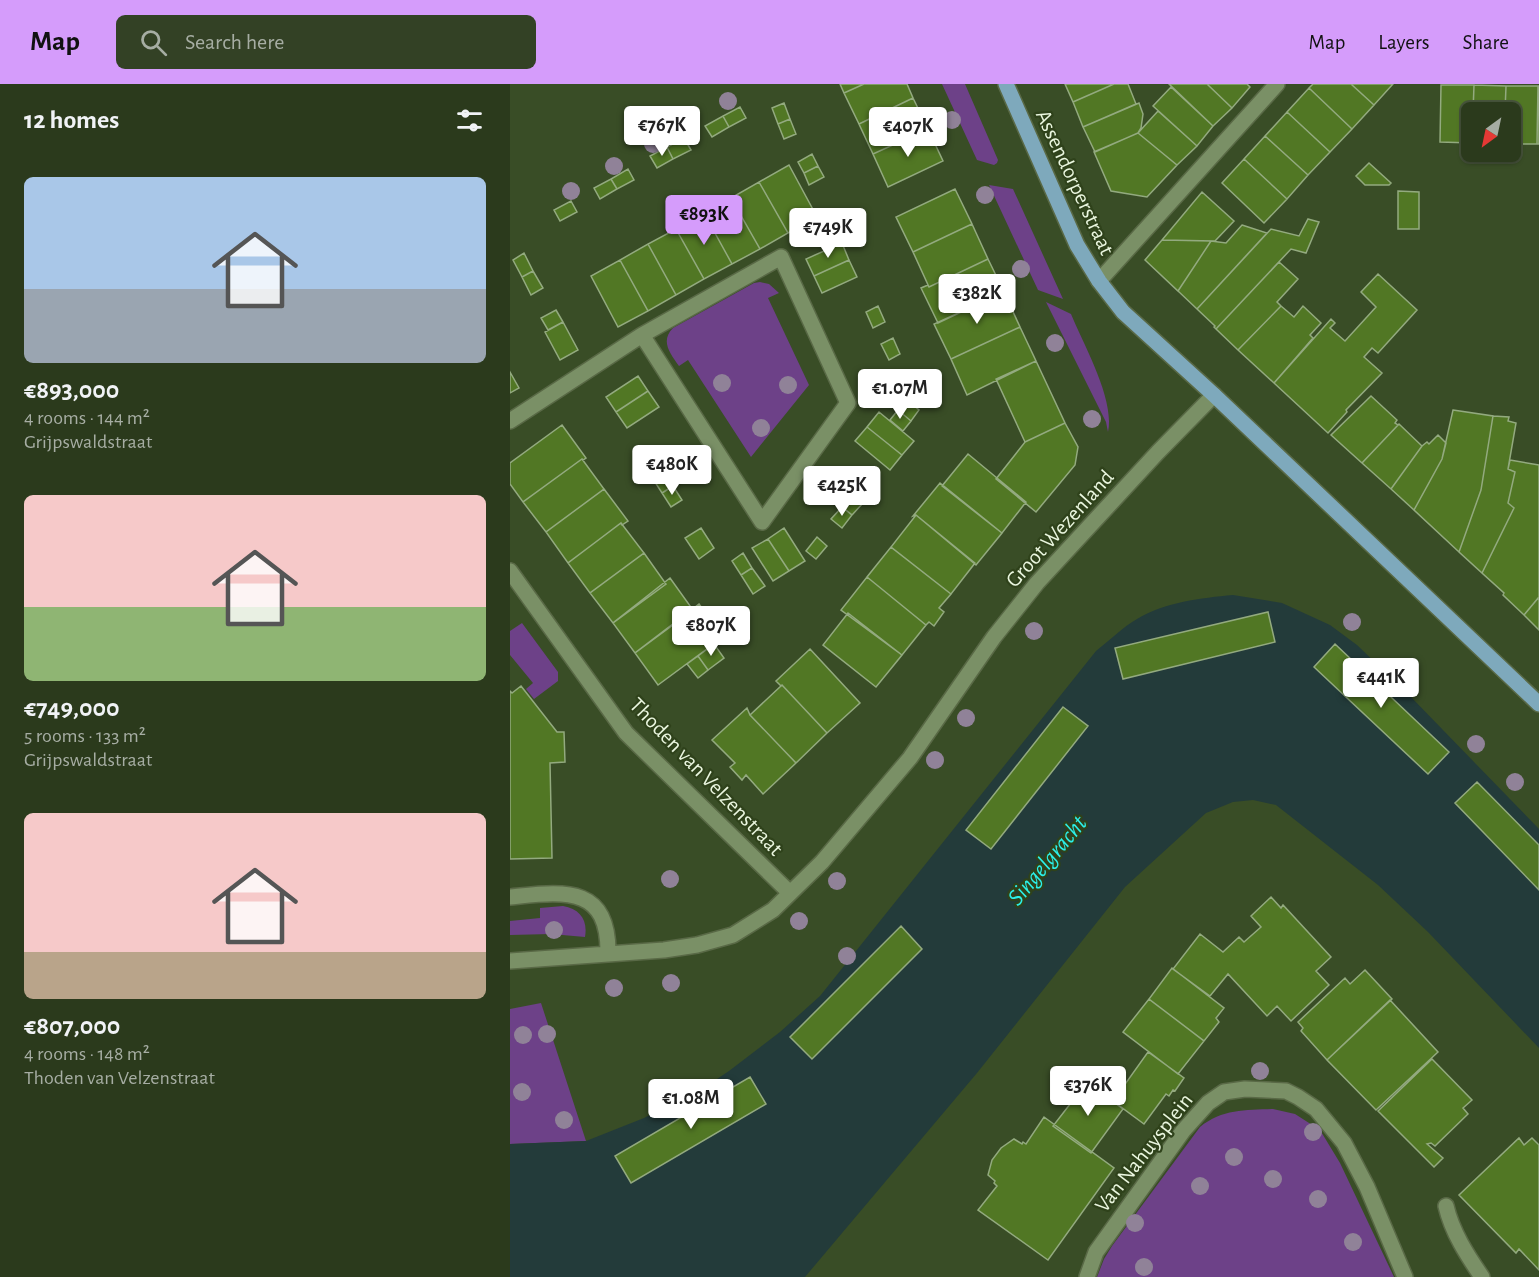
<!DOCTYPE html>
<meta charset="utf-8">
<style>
:root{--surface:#2b3a1c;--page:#334125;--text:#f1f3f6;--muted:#a6ada3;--line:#47543b;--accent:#d59cfb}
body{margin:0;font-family:"Alegreya Sans",sans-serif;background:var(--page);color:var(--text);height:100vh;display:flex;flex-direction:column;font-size:22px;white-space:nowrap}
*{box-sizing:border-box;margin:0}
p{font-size:20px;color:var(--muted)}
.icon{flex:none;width:33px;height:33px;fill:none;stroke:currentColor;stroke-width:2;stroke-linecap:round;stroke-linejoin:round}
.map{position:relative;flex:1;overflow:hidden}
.panel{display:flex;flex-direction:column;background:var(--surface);width:510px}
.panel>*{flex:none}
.needle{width:39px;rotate:213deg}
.fabs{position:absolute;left:951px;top:18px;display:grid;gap:12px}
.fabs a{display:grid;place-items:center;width:60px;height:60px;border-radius:9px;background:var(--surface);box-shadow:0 2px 4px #0004,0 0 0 2px var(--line);font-size:30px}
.price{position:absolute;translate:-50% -51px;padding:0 14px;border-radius:6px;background:#fff;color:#222;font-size:20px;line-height:39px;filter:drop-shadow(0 2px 3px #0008)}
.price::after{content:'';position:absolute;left:50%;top:36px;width:18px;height:14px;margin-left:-9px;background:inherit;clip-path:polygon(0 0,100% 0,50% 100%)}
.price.on{background:var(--accent);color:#111}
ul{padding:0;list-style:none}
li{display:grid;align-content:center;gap:12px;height:318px;padding:0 24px}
li span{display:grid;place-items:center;height:186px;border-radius:9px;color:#555}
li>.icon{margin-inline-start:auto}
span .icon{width:108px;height:108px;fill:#fffc;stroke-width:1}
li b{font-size:26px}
h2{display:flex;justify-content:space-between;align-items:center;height:72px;padding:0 24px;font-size:26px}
header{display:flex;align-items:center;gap:36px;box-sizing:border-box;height:84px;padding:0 30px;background:var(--accent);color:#111}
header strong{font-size:28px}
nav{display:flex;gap:33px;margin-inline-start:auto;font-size:21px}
.search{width:420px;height:54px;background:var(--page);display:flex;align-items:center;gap:15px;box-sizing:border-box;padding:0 21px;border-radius:9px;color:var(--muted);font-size:22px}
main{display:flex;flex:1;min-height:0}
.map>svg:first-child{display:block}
</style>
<header>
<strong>Map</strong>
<div class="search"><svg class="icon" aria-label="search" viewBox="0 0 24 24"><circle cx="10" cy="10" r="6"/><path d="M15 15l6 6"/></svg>Search here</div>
<nav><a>Map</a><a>Layers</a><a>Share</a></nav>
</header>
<main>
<section class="panel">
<h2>12 homes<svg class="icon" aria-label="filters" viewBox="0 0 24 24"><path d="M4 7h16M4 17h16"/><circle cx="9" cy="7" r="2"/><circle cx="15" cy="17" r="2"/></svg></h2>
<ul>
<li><span style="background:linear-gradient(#a9c7e8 60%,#9aa5b1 0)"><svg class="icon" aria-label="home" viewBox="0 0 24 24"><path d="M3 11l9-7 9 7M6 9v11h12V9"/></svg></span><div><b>€893,000</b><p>4 rooms · 144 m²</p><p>Grijpswaldstraat</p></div></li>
<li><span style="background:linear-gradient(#f6c9c9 60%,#8fb573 0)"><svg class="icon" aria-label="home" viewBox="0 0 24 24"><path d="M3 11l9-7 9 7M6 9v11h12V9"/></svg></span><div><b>€749,000</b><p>5 rooms · 133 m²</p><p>Grijpswaldstraat</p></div></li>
<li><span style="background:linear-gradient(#f6c9c9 75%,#b9a48a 0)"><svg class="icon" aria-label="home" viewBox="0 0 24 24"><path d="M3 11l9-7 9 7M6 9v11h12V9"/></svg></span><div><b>€807,000</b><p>4 rooms · 148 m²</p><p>Thoden van Velzenstraat</p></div></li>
</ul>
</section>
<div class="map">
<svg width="1029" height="1193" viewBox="0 0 1029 1193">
<rect width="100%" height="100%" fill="#394d26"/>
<path fill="#6d4188" d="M 432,0 L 455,0 L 488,76 L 487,79 L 484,81 L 467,76 Z
M 479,101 L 503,105 L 553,215 L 528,206 Z
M 250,198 L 259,200 L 269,209 L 258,214 L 299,301 L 241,373 L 178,276 L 169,282 C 160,269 150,257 163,244 L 244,199 Z
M 536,218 L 561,230 C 574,262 605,315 598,348 L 596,338 Z
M 12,539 L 48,588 L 48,597 L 24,615 L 16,605 L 23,599 L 0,571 L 0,547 Z
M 53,822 C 70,825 78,836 75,853 L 41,850 L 0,851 L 0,837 L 30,834 L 30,824 Z
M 31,919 L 76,1057 L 0,1060 L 0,925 Z
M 763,1025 L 785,1030 L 810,1046 L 830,1079 L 884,1193 L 587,1193 L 594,1175 L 602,1162 L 690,1043 C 712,1025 736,1026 763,1025 Z"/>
<path fill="#233b3a" d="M 723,511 L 772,519 L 820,541 L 847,561 L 900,612 L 1029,745 L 1029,964 L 918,848 L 868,801 L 766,721 L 743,716 L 723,718 L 696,729 L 615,803 L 467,989 L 295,1193 L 0,1193 L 0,1060 L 76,1057 L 134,1034 L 195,1003 L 219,987 L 270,948 L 310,912 L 586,567 C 600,556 613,543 627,535 C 655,518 691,514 723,511 Z"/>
<path fill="#517724" stroke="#93aa7f" stroke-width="1.5" d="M 330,0 L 354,0 L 334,9 Z
M 354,0 L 397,0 L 403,14 L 349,40 L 334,9 Z
M 555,0 L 604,0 L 563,18 Z
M 604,0 L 618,0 L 626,20 L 573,43 L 563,18 Z
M 659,0 L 697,0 L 722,24 L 703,42 Z
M 697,0 L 737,0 L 740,3 L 722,24 Z
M 803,0 L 841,0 L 864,21 L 842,45 L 799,4 Z
M 841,0 L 883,0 L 864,21 Z
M 931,1 L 964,1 L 962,59 L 930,58 Z
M 964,1 L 996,2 L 995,28 L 963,28 Z
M 996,2 L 1028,2 L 1027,60 L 1000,60 L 1000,28 L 995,28 Z
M 1028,2 L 1029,2 L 1029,60 L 1027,60 Z
M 661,3 L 703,42 L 687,62 L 643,22 Z
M 799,4 L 842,45 L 820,68 L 777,28 Z
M 403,14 L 418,45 L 363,70 L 349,40 Z
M 274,19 L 280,35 L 268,40 L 262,24 Z
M 629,19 L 633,30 L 631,44 L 628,49 L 585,68 L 573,43 Z
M 230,23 L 236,34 L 219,43 L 213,32 Z
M 648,27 L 687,62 L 667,81 L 628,49 Z
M 777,28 L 820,68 L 798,91 L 755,52 Z
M 213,32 L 219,43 L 202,53 L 195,42 Z
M 280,35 L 286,50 L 274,55 L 268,40 Z
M 418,45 L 433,77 L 378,103 L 363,70 Z
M 628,49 L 667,81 L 637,113 L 601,107 L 584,68 Z
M 755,52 L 798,91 L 777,115 L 734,75 Z
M 174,54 L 181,66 L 163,75 L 157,63 Z
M 157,63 L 163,75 L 147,84 L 140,72 Z
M 302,70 L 308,82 L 294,89 L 288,78 Z
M 734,75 L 777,115 L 754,139 L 712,99 Z
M 859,79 L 881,99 L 879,101 L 855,101 L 846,92 Z
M 279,81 L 307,133 L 278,149 L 249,98 Z
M 308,82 L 314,93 L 299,101 L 294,89 Z
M 118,85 L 124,96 L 107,105 L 101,95 Z
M 101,95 L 107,105 L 90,115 L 84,104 Z
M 249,98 L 278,149 L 250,165 L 221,114 Z
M 445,105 L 462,140 L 403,168 L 386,133 Z
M 888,107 L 909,108 L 909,145 L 888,145 Z
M 692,108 L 724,137 L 705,157 L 652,156 Z
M 221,114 L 250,165 L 222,180 L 194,129 Z
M 61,117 L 67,128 L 50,137 L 44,126 Z
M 194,129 L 222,180 L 194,195 L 166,145 Z
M 798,135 L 809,138 L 796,169 L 781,165 L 706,245 L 704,243 L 705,242 L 687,225 L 761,145 L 789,152 Z
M 462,140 L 478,175 L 419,203 L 403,168 Z
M 732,141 L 757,149 L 687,225 L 668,207 L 701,157 L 716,159 Z
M 166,145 L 194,195 L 166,211 L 138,160 Z
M 652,156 L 701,157 L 668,207 L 635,176 Z
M 332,159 L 339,176 L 304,192 L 296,175 Z
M 138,160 L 166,211 L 138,227 L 110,176 Z
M 14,169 L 23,187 L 12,193 L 3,176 Z
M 478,175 L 494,208 L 428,239 L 411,204 L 418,201 L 419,203 Z
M 110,176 L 138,227 L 108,243 L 81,192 Z
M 339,176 L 347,193 L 312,209 L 304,192 Z
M 769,178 L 788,195 L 767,218 L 771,222 L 728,266 L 706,245 Z
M 23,187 L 33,204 L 21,211 L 12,193 Z
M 868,190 L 907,226 L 868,269 L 862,264 L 854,273 L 872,289 L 836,326 L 837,328 L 818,349 L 764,299 L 821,235 L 825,239 L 820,244 L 835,257 L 866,223 L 851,208 Z
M 494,208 L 510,243 L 441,275 L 424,240 Z
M 368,222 L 375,238 L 363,244 L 356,228 Z
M 771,222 L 784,233 L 793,222 L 811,239 L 800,251 L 803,254 L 764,299 L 728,266 Z
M 46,226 L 53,238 L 38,246 L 31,234 Z
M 53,238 L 68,266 L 50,276 L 35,248 Z
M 510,243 L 526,277 L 457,311 L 441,275 Z
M 383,254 L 390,270 L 379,276 L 371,260 Z
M 526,277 L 555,339 L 515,358 L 486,295 Z
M 398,287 L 406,302 L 394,308 L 386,292 Z
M 0,288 L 9,304 L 0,309 Z
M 128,292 L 138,307 L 106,328 L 96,313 Z
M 138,307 L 149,323 L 117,344 L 106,328 Z
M 861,312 L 887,336 L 885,339 L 888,341 L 852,379 L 821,351 Z
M 397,316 L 409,326 L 401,337 L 388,326 Z
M 388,326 L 401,337 L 393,347 L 380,336 Z
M 943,326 L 983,332 L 971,406 L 949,468 L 904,426 L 932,375 Z
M 369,328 L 404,357 L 392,371 L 357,343 Z
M 983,332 L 999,333 L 998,337 L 1006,339 L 998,385 L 1005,388 L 998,419 L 1004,424 L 972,489 L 949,468 L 971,406 Z
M 555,339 L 568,363 L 565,381 L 526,428 L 486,395 L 515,358 Z
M 889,340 L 912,362 L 881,405 L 852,379 Z
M 52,341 L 76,374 L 73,376 L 72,375 L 13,418 L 0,400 L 0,379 Z
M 357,343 L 392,371 L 380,386 L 345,357 Z
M 928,351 L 936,359 L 932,375 L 904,426 L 881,405 L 912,362 L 917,358 L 919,360 Z
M 458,370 L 516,418 L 492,449 L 432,402 Z
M 72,375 L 94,405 L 36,448 L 13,418 Z
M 1000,376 L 1029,381 L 1029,513 L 1014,531 L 993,511 L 994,509 L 972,489 L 1004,424 L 998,419 L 1005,388 L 998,385 Z
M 154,388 L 163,402 L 152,409 L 143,395 Z
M 430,399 L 492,449 L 466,481 L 406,431 L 403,432 Z
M 163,402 L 172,416 L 161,423 L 152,409 Z
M 94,405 L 118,437 L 112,441 L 111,439 L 58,479 L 36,448 Z
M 342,410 L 353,419 L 342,431 L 332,423 Z
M 332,423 L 342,431 L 332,444 L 321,435 Z
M 406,431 L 465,479 L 441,510 L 381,463 Z
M 111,439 L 134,469 L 80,509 L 58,479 Z
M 191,444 L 204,464 L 189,475 L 175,454 Z
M 274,444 L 295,477 L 279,487 L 258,455 Z
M 307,453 L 317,462 L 306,475 L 296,467 Z
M 258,455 L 279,487 L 263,497 L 242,464 Z
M 381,463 L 441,510 L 429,524 L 434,528 L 424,542 L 419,538 L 416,541 L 357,493 Z
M 134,469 L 156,500 L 103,539 L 80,509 Z
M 233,469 L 242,484 L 231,491 L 222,477 Z
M 242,484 L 255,502 L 243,510 L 231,491 Z
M 357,493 L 416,541 L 392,571 L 331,526 Z
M 160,494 L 183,526 L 125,569 L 103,539 Z
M 1029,513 L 1029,546 L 1014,531 Z
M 189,520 L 213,553 L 148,601 L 125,569 Z
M 758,528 L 765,558 L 613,595 L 605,564 Z
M 338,529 L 392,571 L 366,603 L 313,561 Z
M 204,560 L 214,574 L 198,586 L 188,572 Z
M 825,560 L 939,668 L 918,690 L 804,583 Z
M 300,565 L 350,619 L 317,649 L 272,601 L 271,602 L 266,597 Z
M 188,572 L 198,586 L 188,594 L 177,580 Z
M 272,601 L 317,649 L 286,679 L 240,631 Z
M 11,602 L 47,648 L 54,648 L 55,678 L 40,679 L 42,774 L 0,775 L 0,607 L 2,609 Z
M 553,623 L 578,642 L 481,765 L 456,746 Z
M 237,624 L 240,631 L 286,679 L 253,710 L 236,691 L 232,696 L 220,683 L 225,679 L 202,656 Z
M 967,698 L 1029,761 L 1029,806 L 945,719 Z
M 761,813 L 771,824 L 773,821 L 821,873 L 806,887 L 819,901 L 781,937 L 767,922 L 757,932 L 718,890 L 700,912 L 663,885 L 690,850 L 713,868 L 729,853 L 734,858 L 751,843 L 741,832 Z
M 391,842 L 412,865 L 302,975 L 280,953 Z
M 662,884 L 714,924 L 706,934 L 709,938 L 694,957 L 639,915 Z
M 855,886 L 882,915 L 817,976 L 791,947 L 793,944 L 788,938 L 835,894 L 840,900 Z
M 639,915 L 694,957 L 668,990 L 613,948 Z
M 880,916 L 928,968 L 866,1026 L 817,976 Z
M 638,968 L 674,994 L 665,1007 L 663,1006 L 659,1012 L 656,1010 L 634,1040 L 603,1017 Z
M 922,975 L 962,1016 L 953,1024 L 958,1030 L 925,1062 L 921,1059 L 917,1060 L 933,1074 L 924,1083 L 868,1027 Z
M 240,993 L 256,1020 L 121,1099 L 105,1072 Z
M 574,996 L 613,1025 L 581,1069 L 543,1042 L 571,1006 L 569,1004 Z
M 534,1033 L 604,1084 L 538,1176 L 468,1126 L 487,1102 L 484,1099 L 485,1097 L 478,1091 L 482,1076 L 491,1064 L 504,1055 L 512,1060 L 513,1058 L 516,1060 Z
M 1009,1054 L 1014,1061 L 1022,1054 L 1029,1061 L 1029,1186 L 1009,1165 L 1006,1169 L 949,1111 Z"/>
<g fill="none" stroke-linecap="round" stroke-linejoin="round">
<defs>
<path id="minor" d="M 589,197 L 767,0
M 0,337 L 132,251 L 271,173 L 338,319 L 252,438 L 132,251
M 0,487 L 116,649 L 280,809
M 0,813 C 53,808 99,800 98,870
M 0,877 L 154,866 L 187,861 L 223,851 L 263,826 L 312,778 L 400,674 L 484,553 L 527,499 L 648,368 L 704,311
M 936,1122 C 942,1148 957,1171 972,1193
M 577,1193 L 586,1168 L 673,1047 L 698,1019 L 714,1008 L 735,1005 L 776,1007 L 788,1013 L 806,1025 L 834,1059 L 857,1103 L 895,1193"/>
<path id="major" d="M 496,0 L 567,161 L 589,197 L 613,228 L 704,311 L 1029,620"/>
</defs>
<use href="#minor" stroke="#596946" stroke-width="18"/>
<use href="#major" stroke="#596946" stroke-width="18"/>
<use href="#minor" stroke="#7a9066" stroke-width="15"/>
<use href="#major" stroke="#7ea9bc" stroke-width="15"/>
</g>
<g fill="#908298">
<circle cx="218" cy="17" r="9"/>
<circle cx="442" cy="36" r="9"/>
<circle cx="179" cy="41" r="9"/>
<circle cx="143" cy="60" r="9"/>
<circle cx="104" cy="82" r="9"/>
<circle cx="61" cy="107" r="9"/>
<circle cx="475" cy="111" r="9"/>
<circle cx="511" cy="185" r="9"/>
<circle cx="545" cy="259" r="9"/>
<circle cx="212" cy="299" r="9"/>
<circle cx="278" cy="301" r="9"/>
<circle cx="582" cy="335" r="9"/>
<circle cx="251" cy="344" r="9"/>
<circle cx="842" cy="538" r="9"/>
<circle cx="524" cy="547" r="9"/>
<circle cx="456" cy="634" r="9"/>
<circle cx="966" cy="660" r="9"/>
<circle cx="425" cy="676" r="9"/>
<circle cx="1005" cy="698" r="9"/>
<circle cx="160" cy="795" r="9"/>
<circle cx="327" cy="797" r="9"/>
<circle cx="289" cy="837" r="9"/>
<circle cx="44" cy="846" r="9"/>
<circle cx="337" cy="872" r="9"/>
<circle cx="161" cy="899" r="9"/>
<circle cx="104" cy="904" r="9"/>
<circle cx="37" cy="950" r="9"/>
<circle cx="13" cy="951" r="9"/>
<circle cx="750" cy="987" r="9"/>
<circle cx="12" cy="1008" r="9"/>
<circle cx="54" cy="1036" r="9"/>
<circle cx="803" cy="1048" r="9"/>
<circle cx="724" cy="1073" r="9"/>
<circle cx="763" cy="1095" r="9"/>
<circle cx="690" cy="1102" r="9"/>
<circle cx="808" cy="1115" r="9"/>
<circle cx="625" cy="1139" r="9"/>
<circle cx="843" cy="1158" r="9"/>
<circle cx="634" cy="1183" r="9"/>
</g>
<g text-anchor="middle" stroke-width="4.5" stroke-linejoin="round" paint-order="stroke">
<g font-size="22" fill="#eaf6df" stroke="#2f421b">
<text transform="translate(566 98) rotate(65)" y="8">Assendorperstraat</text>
<text transform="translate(549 444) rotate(-48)" y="8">Groot Wezenland</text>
<text transform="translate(197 692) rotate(46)" y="8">Thoden van Velzenstraat</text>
<text transform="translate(633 1068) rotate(-52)" y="8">Van Nahuysplein</text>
</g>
<g font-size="24" font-style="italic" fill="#2bf0e9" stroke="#2f421b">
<text transform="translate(537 776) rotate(-50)" y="8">Singelgracht</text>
</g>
</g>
</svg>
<div class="fabs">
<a><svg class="needle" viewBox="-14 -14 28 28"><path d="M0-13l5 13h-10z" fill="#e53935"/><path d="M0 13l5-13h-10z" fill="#a6ada3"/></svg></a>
</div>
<b class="price" style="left:152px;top:73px">€767K</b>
<b class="price" style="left:398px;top:74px">€407K</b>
<b class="price on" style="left:194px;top:162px">€893K</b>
<b class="price" style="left:318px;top:175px">€749K</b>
<b class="price" style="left:467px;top:241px">€382K</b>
<b class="price" style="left:390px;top:336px">€1.07M</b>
<b class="price" style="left:162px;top:412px">€480K</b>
<b class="price" style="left:332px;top:433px">€425K</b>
<b class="price" style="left:201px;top:573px">€807K</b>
<b class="price" style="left:871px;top:625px">€441K</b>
<b class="price" style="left:578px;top:1033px">€376K</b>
<b class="price" style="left:181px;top:1046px">€1.08M</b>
</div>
</main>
